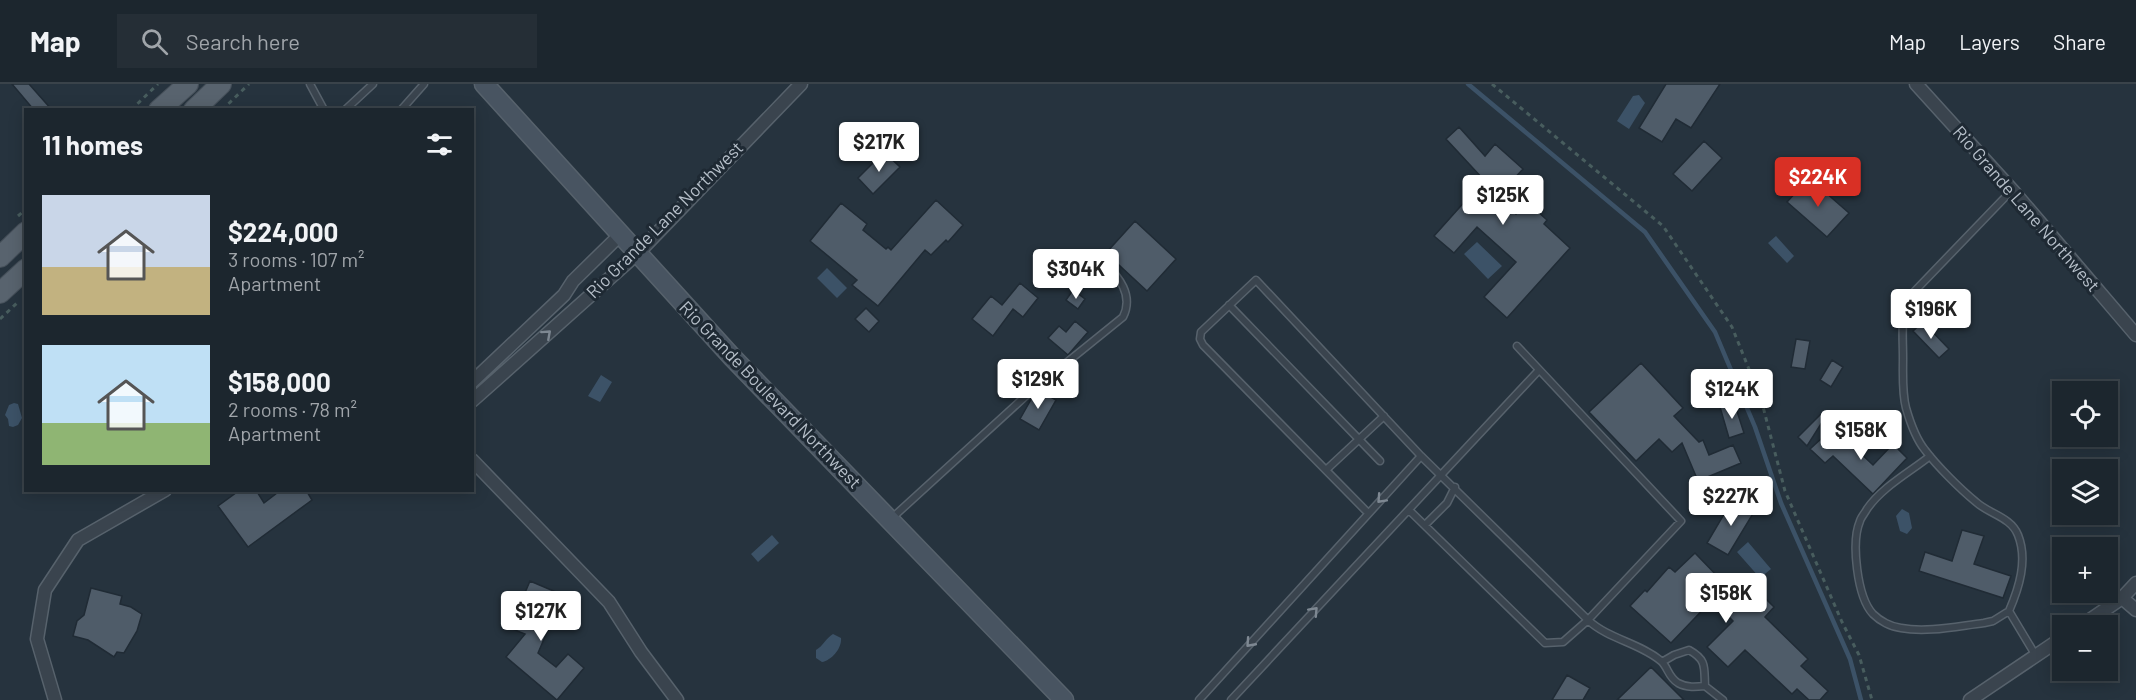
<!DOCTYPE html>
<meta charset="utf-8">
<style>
:root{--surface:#1c262e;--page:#252e36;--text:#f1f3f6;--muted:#a0a5aa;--line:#3a434a;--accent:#d93025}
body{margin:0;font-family:Barlow,sans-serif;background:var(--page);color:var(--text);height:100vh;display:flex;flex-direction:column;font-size:22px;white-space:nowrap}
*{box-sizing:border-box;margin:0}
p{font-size:20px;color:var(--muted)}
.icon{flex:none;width:33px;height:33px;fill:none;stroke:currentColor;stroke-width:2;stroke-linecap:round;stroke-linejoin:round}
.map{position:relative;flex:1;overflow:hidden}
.details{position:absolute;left:24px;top:24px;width:450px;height:384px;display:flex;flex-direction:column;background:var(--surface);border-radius:0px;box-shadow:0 3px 15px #0003,0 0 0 2px var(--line)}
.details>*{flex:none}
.controls{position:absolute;left:2052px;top:297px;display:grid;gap:12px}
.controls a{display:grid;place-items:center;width:66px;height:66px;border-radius:0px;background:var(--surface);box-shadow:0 3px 15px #0003,0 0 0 2px var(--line);font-size:30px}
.price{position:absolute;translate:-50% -51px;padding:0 14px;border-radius:6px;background:#fff;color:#222;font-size:20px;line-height:39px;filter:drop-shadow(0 2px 3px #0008)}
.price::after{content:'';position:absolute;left:50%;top:36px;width:18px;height:14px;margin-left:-9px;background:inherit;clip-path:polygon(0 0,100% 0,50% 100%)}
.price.current{background:var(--accent);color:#fff}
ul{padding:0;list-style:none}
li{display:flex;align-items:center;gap:18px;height:150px;padding:0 18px}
li span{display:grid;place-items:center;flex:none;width:168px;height:120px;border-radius:0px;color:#555}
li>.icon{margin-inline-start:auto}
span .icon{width:72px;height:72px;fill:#fffc;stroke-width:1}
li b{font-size:26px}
h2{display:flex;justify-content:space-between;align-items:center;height:72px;padding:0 18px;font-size:26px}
header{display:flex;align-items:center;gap:36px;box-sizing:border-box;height:84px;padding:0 30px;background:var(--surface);border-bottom:2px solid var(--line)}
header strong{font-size:28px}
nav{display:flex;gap:33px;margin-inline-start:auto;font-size:21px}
.search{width:420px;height:54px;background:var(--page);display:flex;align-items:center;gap:15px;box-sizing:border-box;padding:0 21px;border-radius:0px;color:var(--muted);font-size:22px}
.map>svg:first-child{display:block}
</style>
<header>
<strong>Map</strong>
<div class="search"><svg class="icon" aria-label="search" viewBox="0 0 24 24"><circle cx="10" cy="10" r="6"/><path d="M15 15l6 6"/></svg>Search here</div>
<nav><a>Map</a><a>Layers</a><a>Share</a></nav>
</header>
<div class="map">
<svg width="2136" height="616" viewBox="0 0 2136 616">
<rect width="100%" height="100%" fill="#26333e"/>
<path fill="#3c5267" d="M 1639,11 L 1645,19 L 1629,45 L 1617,37 L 1633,12 Z
M 1776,152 L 1794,172 L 1787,179 L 1768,159 Z
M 1477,158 L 1502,182 L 1488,195 L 1464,170 Z
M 827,184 L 847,204 L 837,214 L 817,194 Z
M 601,291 L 612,298 L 600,318 L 588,312 Z
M 14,319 L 18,320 L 22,334 L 18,341 L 13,343 L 9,342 L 8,335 L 5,331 L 9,321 Z
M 1902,425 L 1909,429 L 1912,444 L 1907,450 L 1900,447 L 1896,432 Z
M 772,451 L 779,459 L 758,478 L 751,470 Z
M 1748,458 L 1771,485 L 1760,494 L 1737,468 Z
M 833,550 L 841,554 C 842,564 832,576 822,578 L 816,574 L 816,566 C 823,562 826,554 833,550 Z"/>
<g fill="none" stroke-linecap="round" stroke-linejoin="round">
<path stroke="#3c5267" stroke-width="4.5" d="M 1468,0 L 1645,148 L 1715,248 L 1755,343 L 1781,419 L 1850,575 L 1861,616"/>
</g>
<path fill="#4f5c69" stroke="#202b35" stroke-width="1.5" d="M 12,0 L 29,0 L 52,26 L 34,26 Z
M 1666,0 L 1720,0 L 1691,44 L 1676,35 L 1662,58 L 1639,44 Z
M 1459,43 L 1485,72 L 1495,60 L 1523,85 L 1497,113 L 1516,130 L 1527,118 L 1547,136 L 1544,140 L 1570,164 L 1507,234 L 1484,213 L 1516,178 L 1477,143 L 1454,169 L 1434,152 L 1484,96 L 1446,55 Z
M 1704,57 L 1722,74 L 1692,107 L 1673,90 Z
M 884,68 L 900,83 L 873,110 L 858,94 Z
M 1809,94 L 1849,129 L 1827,153 L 1787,118 Z
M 936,116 L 963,141 L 948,158 L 946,156 L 931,171 L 925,166 L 878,222 L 852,201 L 857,196 L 810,157 L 841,119 L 867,140 L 863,146 L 886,165 L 888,163 L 891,166 Z
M 1135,137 L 1176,175 L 1147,207 L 1106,169 Z
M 1020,199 L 1038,214 L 1023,233 L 1013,225 L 993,252 L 972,235 L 991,212 L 1002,221 Z
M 1073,206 L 1085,215 L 1078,225 L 1066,216 Z
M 866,224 L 879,237 L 869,248 L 855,235 Z
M 1075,237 L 1088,248 L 1068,271 L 1048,254 L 1059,242 L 1066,248 Z
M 1923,238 L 1949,265 L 1939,274 L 1913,247 Z
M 1796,255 L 1810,257 L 1805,285 L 1791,283 Z
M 1832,276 L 1843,283 L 1831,303 L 1820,296 Z
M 1641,279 L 1683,324 L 1674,332 L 1699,358 L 1703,356 L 1709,371 L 1733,361 L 1741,379 L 1698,397 L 1682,359 L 1672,368 L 1659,355 L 1636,377 L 1589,328 Z
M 1040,307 L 1056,316 L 1039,346 L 1020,335 L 1033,312 Z
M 1734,318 L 1744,349 L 1729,354 L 1720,323 Z
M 1822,329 L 1826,332 L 1807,362 L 1798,353 Z
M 1839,349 L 1873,381 L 1893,360 L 1907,374 L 1873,410 L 1833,372 L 1825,379 L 1810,365 L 1822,354 L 1828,360 Z
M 240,406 L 256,406 L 264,419 L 281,406 L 306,406 L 312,416 L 248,463 L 218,422 Z
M 1733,415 L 1754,428 L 1728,471 L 1707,459 Z
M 1962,446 L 1984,452 L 1974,480 L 2011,492 L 2003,514 L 1919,487 L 1925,468 L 1952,477 Z
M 1695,469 L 1746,522 L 1760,509 L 1774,523 L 1765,533 L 1808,575 L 1801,582 L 1828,607 L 1820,616 L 1809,616 L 1797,605 L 1792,610 L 1745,566 L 1728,583 L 1707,563 L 1733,537 L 1712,516 L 1671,559 L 1630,522 L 1645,506 L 1647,508 L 1669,483 L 1675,488 Z
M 530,497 L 563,511 L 538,569 L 556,583 L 568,570 L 584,584 L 557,616 L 506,573 L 525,550 L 510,544 Z
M 91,504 L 122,512 L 120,520 L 131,523 L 142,530 L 137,547 L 124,569 L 117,568 L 114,573 L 88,556 L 73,552 L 77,537 L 84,531 Z
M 1651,583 L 1684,616 L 1617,616 Z
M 1567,591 L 1590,604 L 1583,616 L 1552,616 Z"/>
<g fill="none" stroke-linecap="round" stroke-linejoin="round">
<defs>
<path id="lane" d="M 310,0 L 324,26
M 345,26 L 373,0
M 401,26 L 424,0
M 2012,106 L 1910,212 C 1900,236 1903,249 1903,274 C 1903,291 1902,309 1906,324 C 1910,338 1916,355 1925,366 C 1937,382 1960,405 1976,418 C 1989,430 2011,433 2018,451 C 2028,476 2019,504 2009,527 L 2036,572
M 1229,221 L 1380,377
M 1930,372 C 1910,388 1882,403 1867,425 C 1865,429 1861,433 1860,437 C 1851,458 1857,513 1873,530 C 1880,537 1891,543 1901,544 C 1927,549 1958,542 1984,539 L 1993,537 L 2009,527
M 1326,386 L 1384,332
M 1409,426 L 1545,559 L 1563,558 L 1588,536 L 1681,437 L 1517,262
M 1368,429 L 1203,261 L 1200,255 L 1201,248 L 1256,196 L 1421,372 L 1588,536 C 1608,555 1640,559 1661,577 C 1668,583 1668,593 1678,599 C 1687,604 1696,603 1705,602 L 1723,616
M 892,434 L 1029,309 L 1123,233 C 1134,211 1119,193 1103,177
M 1425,441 L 1447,419 L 1455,403
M 1662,578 L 1674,571 L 1689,566 C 1707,576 1704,583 1705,602
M 1199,616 L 1421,372
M 1231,616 L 1539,286"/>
<path id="street" d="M 1916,0 L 2014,108 L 2136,251
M 472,298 L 564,211 L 573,197 L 621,150
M 472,317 L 638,169 L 801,0
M 472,376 L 609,518 L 641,568 L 677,616
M 2122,514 L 2136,526
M 2081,542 L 2122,514 L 2136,499
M 55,616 L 37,555 L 45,506 L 78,456 L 165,406
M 1970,616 L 2062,554"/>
<path id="secondary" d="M 484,0 L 732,273 L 1064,616"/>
<path id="primary" d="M 159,26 L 188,0
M 194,26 L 221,0
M 0,173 L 26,148
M 0,209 L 26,185"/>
</defs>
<use href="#lane" stroke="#57626c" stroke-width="9"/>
<use href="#street" stroke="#57626c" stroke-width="15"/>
<use href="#secondary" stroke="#57626c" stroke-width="21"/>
<use href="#primary" stroke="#46505a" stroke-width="22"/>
<path stroke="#485d5e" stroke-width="3" stroke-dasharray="4.5 4.5" stroke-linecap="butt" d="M 1492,0 L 1663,142 L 1732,243 L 1761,315 L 1785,407 L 1842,538 L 1859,571 L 1872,616
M 131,26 L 158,0
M 136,26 L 143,21
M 222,26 L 249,0
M 18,132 L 26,125
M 0,235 L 18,218"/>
<use href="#lane" stroke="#3a444e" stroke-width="6"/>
<use href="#street" stroke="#3a444e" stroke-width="12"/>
<use href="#secondary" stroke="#485461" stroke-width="18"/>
<use href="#primary" stroke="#58636e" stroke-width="20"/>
</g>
<defs><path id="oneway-chevron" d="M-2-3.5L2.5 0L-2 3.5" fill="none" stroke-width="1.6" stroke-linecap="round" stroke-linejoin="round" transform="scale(1.5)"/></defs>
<g stroke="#7e8892">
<use href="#oneway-chevron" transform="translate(547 250) rotate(-42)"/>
<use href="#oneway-chevron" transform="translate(1381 415) rotate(133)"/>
<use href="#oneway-chevron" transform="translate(1314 527) rotate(-47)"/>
<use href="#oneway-chevron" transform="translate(1250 559) rotate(132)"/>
</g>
<g text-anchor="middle" stroke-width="6" stroke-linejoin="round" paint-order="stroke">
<g font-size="18" fill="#b6bfc9" stroke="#1e2933">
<text transform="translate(2026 125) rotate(49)" y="6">Rio Grande Lane Northwest</text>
<text transform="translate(665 136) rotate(-45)" y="6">Rio Grande Lane Northwest</text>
<text transform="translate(770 311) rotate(46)" y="6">Rio Grande Boulevard Northwest</text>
</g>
</g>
</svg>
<div class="controls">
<a><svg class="icon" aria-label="locate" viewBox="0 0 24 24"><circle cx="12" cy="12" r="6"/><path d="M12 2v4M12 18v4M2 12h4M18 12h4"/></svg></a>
<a><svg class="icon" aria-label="layers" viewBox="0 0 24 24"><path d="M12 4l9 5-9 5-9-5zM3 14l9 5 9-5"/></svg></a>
<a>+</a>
<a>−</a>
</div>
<b class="price" style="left:879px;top:89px">$217K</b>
<b class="price current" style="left:1818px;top:124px">$224K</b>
<b class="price" style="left:1503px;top:142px">$125K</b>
<b class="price" style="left:1076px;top:216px">$304K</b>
<b class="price" style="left:1931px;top:256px">$196K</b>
<b class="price" style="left:1038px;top:326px">$129K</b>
<b class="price" style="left:1732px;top:336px">$124K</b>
<b class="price" style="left:1861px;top:377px">$158K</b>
<b class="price" style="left:1731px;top:443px">$227K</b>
<b class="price" style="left:1726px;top:540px">$158K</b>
<b class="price" style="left:541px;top:558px">$127K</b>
<section class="details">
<h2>11 homes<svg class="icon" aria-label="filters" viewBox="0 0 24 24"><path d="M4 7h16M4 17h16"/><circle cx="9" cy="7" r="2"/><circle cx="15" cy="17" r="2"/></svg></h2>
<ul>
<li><span style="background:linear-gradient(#c9d6e8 60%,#c2b280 0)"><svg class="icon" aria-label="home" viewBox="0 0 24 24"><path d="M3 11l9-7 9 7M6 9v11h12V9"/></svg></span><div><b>$224,000</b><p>3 rooms · 107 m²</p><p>Apartment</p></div></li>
<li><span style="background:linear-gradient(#bfe0f5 65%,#8fb573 0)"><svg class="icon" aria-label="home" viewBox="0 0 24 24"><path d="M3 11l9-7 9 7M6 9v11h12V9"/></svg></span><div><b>$158,000</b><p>2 rooms · 78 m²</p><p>Apartment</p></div></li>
</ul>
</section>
</div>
